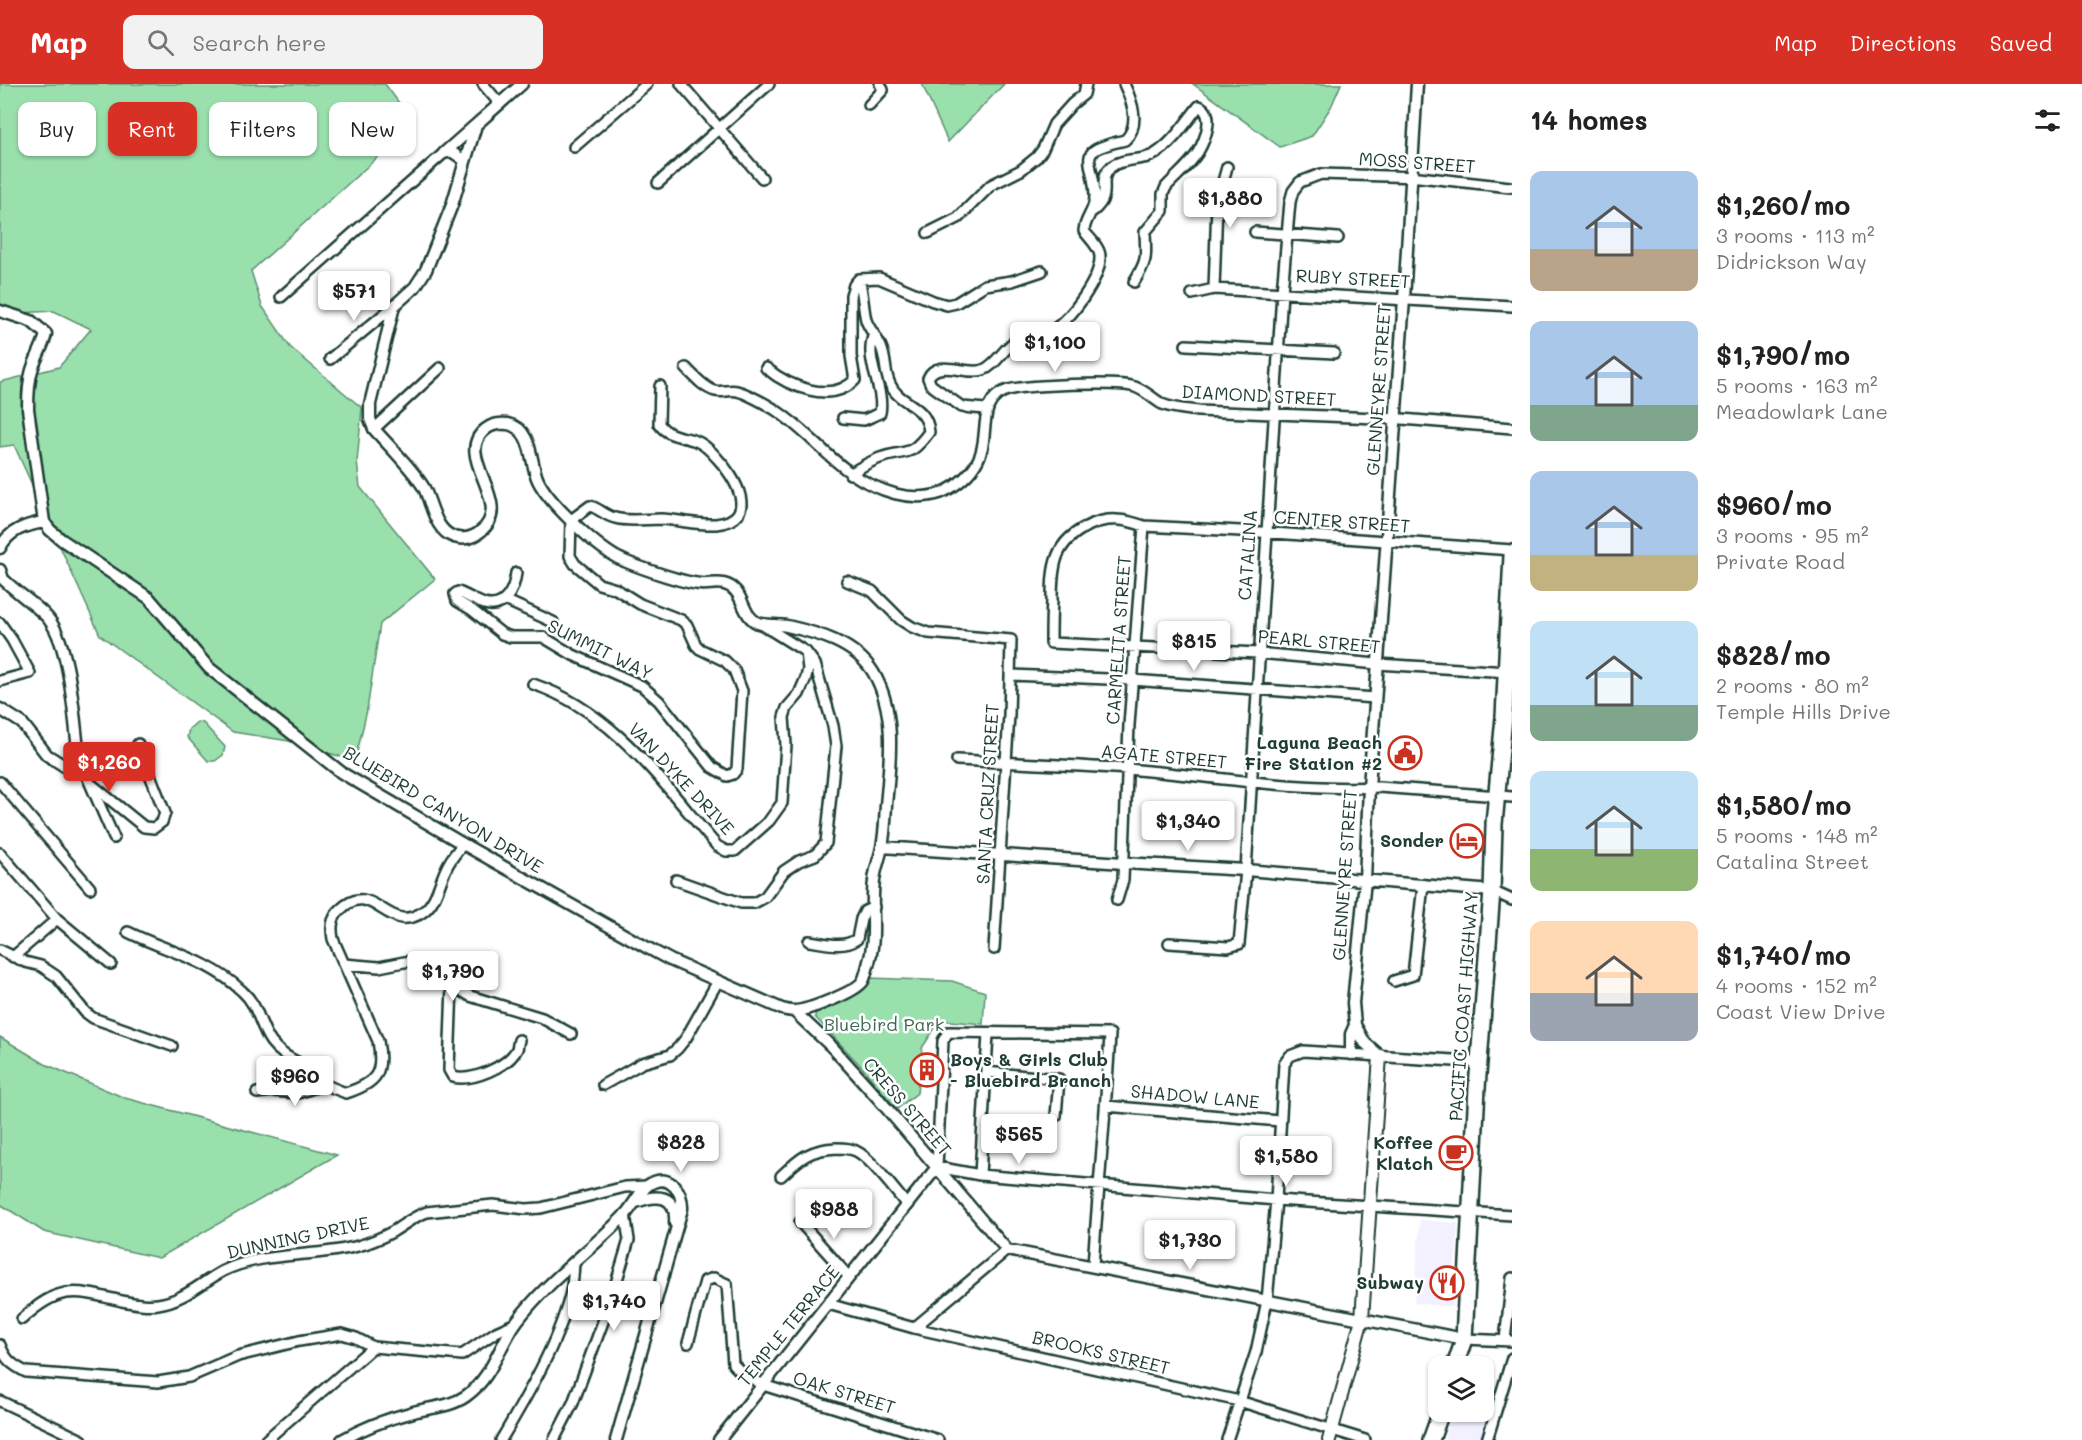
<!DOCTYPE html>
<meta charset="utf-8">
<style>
:root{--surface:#fff;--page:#f2f2f2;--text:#222;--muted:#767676;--accent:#d93025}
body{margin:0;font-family:Mali,sans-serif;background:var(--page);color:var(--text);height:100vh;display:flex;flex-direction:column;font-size:22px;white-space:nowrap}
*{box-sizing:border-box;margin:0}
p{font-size:20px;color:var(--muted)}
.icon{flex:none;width:33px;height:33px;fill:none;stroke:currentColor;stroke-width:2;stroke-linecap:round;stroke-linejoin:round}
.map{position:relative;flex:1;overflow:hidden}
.side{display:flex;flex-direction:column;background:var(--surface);width:570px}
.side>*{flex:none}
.guide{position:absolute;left:18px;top:18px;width:570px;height:54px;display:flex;gap:12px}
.buttons{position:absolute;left:1428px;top:1272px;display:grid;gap:12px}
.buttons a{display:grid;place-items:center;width:66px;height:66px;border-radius:12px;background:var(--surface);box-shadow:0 2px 4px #0004;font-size:30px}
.price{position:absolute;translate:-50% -51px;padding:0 14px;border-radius:6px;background:#fff;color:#222;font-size:20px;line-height:39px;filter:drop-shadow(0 2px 3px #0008)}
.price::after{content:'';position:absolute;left:50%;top:36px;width:18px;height:14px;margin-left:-9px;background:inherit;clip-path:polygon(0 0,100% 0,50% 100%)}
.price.active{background:var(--accent);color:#fff}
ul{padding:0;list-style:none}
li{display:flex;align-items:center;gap:18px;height:150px;padding:0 18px}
li span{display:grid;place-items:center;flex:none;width:168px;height:120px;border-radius:12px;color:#555}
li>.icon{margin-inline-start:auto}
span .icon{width:72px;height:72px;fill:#fffc;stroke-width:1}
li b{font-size:26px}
h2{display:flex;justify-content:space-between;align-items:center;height:72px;padding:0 18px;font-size:26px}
.pill{padding:0 21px;border-radius:12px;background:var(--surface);box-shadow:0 2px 4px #0004;font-size:21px;line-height:54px}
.pill.active{background:var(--accent);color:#fff}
header{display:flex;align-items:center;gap:36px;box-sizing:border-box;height:84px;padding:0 30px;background:var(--accent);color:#fff}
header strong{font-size:28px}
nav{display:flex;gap:33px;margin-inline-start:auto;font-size:21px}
.search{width:420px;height:54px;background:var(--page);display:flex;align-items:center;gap:15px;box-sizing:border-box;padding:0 21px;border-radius:12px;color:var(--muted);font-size:22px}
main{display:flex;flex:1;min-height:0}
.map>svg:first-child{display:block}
</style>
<header>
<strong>Map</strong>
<div class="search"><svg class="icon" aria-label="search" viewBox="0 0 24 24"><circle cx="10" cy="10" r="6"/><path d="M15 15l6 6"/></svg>Search here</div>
<nav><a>Map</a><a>Directions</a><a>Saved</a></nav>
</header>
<main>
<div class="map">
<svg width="1512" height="1356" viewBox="0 0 1512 1356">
<rect width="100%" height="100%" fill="#fff"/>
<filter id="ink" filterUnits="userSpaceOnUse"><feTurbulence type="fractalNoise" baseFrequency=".0167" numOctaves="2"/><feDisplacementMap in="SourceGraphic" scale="12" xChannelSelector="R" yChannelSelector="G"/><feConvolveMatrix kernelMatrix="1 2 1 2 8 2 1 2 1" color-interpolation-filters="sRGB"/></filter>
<g filter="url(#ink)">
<path fill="#f3f0ff" d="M 1420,1136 L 1458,1139 L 1452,1223 L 1414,1219 Z
M 1484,1321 L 1493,1325 L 1484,1356 L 1444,1356 L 1452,1328 L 1484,1328 Z"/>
<path fill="#9ae0ad" stroke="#5c8e70" stroke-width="1.5" d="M 0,0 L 385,0 L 408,31 L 408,46 L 251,187 L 262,222 L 290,263 L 362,324 L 357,378 L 360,403 L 435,495 L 380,540 L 367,626 L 355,677 L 289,657 L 233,648 L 100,551 L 14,361 L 0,363 L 0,298 L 59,283 L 91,245 L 54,227 L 0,230 Z
M 922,0 L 1004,0 L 948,58 Z
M 1193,0 L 1341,0 L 1331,23 L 1312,52 L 1280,63 Z
M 197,638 L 203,639 L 225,663 L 223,671 L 215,677 L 208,677 L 187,653 L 189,645 Z
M 869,894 L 952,897 L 985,908 L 983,940 L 940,936 L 922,964 L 917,1009 L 897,1025 L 859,980 L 815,933 L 816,927 Z
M 0,953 L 45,980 L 125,1014 L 337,1071 L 159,1174 L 44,1148 L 0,1120 Z"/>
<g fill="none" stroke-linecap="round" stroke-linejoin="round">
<defs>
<path id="minor" d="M 483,0 L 500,20
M 681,0 L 762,94
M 869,21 L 883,6 L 880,0
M 574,63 L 647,0
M 658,99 L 769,0
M 1093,127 C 1115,109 1095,98 1111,83 C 1123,73 1142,78 1155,70 C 1173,59 1186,38 1199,22 C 1216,29 1205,56 1198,68 C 1190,81 1176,92 1166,103 L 1163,110 L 1163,127 L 1145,148 C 1146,174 1148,175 1134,198
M 1255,148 L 1338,154
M 928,149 L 958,134 L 991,101 L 1021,86 L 1037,73 L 1043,65 L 1054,40 L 1072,20 L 1084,10 L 1086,0
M 859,195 L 879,194 L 933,217 L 947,221 L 956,219 L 985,201 L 1012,197 L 1042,187
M 1214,205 L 1217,119 L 1227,83
M 1192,210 L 1214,205 L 1512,222
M 281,213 L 444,69 L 452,68 L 465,77
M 1186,261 L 1334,269
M 330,275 L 394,222
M 686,284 C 694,292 704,304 715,307 C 722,309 730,305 737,307 C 749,310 764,319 774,325 C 820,355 838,394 896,410 C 912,414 926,414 941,409 C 956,403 971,390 978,376 C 991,353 975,316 1008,306 C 1027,301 1118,297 1135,303 C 1146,307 1153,315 1162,320 C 1173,325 1186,325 1198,327 L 1402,335 L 1512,344
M 766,284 C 789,303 831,320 855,296 L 851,272 L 851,211 L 854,201 L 859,195
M 986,325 L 962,323 L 931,301 L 928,294 C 937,274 967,292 983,286 C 997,281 1004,262 1018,256 C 1029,252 1042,252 1053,246 C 1071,235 1100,195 1100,174 C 1101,164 1089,154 1084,147 C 1085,133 1095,128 1095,112 C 1094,73 1072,68 1125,56 C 1141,41 1132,17 1124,0
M 843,334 L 864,336 L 880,329 C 885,304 863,275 874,250
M 374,345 L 440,284
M 850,390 C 859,384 869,378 880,374 C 906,365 909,375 929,348 C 927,320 899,321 890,300 C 885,290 886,279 883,269 C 881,257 870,248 866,236 C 863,223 863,208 859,195
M 516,489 C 514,506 505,526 484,520 C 475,517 467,511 458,508 L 455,510 L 457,517 L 472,526 L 502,550 L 511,553 L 543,553 L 573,571 L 642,602 L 659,617 L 712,683 L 727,692 L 733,690 L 737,685 L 742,607 L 734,586 L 725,577 L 700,565 L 696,561 L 687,541 L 681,536 L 640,520 L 616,505 L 599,500 L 575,480 L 570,472 L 571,436 L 590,422 C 599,424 605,432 615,434 C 629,438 646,435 661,435 C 679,436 698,441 716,440 C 761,435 735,393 717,374 C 711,367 704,360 696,357 C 682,352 668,353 659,340 L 660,302
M 847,497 L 872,507 L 901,536 L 912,543 L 928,549 L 1011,556 L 1009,631 L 994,865
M 505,516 L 553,538
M 0,539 L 12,556 L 30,589 L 0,597
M 1509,588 L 1377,580 L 1258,569 L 1051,559 C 1051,545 1051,531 1052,517 C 1052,482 1054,457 1090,441 C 1108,433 1125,435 1144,442 L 1260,448 L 1512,466
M 1011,591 L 1132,596 L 1375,614
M 533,600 C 615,628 662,699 717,762 L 726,767 L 735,767 L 769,737 L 782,719 L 786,661 L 784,633 L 787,624 L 799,610 L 806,594 L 808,585 L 806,568
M 79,674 L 114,754
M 957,676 C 1014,679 1071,681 1127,685 C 1209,692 1297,707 1379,703 L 1512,713
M 0,698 L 90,804
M 91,700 L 144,743 L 154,744 L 162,738 L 165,729 L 138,660
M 0,769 L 57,835 L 111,880
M 676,796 L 741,819 L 754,819 L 765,813 L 784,787 L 799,777 L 815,771 L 826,759 L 836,662 L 833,642 L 815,580 L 806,568 L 761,540
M 1492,807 L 1512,816
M 1117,816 L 1123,796 L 1129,641 L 1144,442
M 128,848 C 168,868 208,875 242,907 C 259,922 259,941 271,958 C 282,973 298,977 312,987 C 317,991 320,997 325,1000 C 331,1004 339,1006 346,1009 C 377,999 384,989 378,957 L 333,855 C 331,844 331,835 340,826 C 366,800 380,831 402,834 C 409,835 418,832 424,827 C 438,816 440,794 449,779 C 453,772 458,766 463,760
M 809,857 C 825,859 843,865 857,855 L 861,835 L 865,827 L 874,823
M 1169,859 L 1228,863 L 1239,860 L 1246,786 L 1282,208 L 1290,118 L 1293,107 L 1300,98 L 1321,90 L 1419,93 L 1510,103
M 0,866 L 25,878 L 41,882 L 56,892 L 85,928 L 93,934 L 172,962
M 13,873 L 57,835
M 344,880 L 379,883 L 404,878 L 418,877 L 438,888 L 452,901 L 470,912 L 542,934 L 571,950
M 1394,897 L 1413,891 L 1423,801
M 452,901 L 449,986 L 453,993 C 471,998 508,983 517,965 C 518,962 518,959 519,956
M 986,988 L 1059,995 L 1056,1032
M 603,1001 L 642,979 L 670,971 L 678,964 L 686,954 L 718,897
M 257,1009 L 272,1007 L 298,1009 L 325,1000
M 1106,1022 L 1280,1037
M 980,1091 L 988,950
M 781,1092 C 800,1074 810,1065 837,1064 C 844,1064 850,1064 856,1067 C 871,1074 895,1107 907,1121
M 800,1138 L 849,1193
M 1093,1182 C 1098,1105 1106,1028 1110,950 L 948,948 L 943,957 L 937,1083 L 980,1091 L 1276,1116 L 1512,1131
M 828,1220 L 914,1244 L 1239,1317 L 1365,1356
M 22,1235 C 60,1200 75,1206 122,1217 C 134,1219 146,1222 158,1220 C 183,1217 202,1198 223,1187 C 264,1167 314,1174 358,1162 C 369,1159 381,1154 392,1148 C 404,1141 414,1132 427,1128 L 493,1121 L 526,1125 L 541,1124 L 625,1103 L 647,1102
M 914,1244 L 1007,1166
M 1464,1255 L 1512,1257
M 1505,1256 L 1512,1194
M 688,1259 L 705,1197 L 714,1194 L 727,1200 L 733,1280 L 740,1287 L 763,1301 L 938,1356
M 0,1261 C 5,1275 12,1281 26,1288 L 158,1298 L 189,1293 L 238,1272 L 299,1257 L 342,1250 L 356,1254 L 373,1263 L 462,1271 L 496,1248 L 516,1239
M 0,1317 L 82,1356
M 266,1356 L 373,1263
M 501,1356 C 527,1312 557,1261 570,1212 C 573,1202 573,1190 574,1180
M 554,1356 L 573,1319 L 611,1216 L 629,1156 L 625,1130
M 1227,1356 L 1256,1268 L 1267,1217 L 1276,1116 L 1284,980 L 1290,972 L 1303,967 L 1380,972
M 1487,1356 L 1512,1274"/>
<path id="tertiary" d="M 1417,0 L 1404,215 L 1369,703 L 1365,796 L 1353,919 L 1355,941 L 1365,959 L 1380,972 L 1479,978
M 444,69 L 522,0
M 0,227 L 31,237 L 46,250 C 43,263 36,273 32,286 C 28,299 28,312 28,325 L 44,438
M 44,438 L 50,446 L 62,456 L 149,514 L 209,584 L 342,689 L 463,760 L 646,863 L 670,876 L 782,925 C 786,926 790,927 794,927 C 807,927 856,908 863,897 C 865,893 866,889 867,885 C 878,852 870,829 874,797 C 875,785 880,774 882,763 C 885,749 885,735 886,721 C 890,678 897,628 873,588 C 855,559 818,549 787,542 C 778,540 766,542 758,539 C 740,531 745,505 724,500 C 716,498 708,501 701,500 C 683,499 631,481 616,473 C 595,461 546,417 537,394 C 530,376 532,345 508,340 C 500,339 492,340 486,345 C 451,371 516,419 481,447 C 473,454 464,456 454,453 C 435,447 432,420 424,404 C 412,384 390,363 374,345 L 370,335 L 370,320 L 394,222 L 415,203 L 426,186 L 452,121 L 476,41
M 0,464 C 9,446 26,441 44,438
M 0,486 L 3,495 C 16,508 32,518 45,531 C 71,556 74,637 79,674 L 75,679 L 66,683 L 47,671 L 22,639 L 0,625
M 882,763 L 1124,779 L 1246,786 L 1492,807
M 795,928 L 832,963 L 877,1013 L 1007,1166 L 1464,1255
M 1351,970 L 1351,950 L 1355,941
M 636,1118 C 657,1110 677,1110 675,1139
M 342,1356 C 363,1344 387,1335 410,1329 C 429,1323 449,1324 466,1312 C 493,1293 499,1261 517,1237 C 547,1197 590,1167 625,1131 C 633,1122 639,1109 647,1102 C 667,1087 683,1105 682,1125 L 616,1356
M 719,1356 L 937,1083"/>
<path id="secondary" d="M 1329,1356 L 1362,1235 L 1380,972"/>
<path id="trunk" d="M 1494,740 L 1504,633 L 1512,471
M 1455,1282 L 1464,1255 L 1477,1004 L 1492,807 L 1494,742
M 1431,1356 L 1441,1328"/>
</defs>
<use href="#minor" stroke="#1f3d34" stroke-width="14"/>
<use href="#tertiary" stroke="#1f3d34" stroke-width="15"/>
<use href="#secondary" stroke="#1f3d34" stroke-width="16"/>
<use href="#trunk" stroke="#1f3d34" stroke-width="20"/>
<use href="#minor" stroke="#fff" stroke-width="9"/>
<use href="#tertiary" stroke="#fff" stroke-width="10"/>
<use href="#secondary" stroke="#fff" stroke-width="12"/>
<use href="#trunk" stroke="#fff" stroke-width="15"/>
</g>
</g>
<defs>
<symbol id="civic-ring" viewBox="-11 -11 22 22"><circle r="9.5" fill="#fff" stroke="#c8321e" stroke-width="1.5"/><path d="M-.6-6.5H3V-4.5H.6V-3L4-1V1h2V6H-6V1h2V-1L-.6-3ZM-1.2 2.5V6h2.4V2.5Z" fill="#c8321e"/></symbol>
<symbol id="hotel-ring" viewBox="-11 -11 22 22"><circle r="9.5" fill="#fff" stroke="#c8321e" stroke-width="1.5"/><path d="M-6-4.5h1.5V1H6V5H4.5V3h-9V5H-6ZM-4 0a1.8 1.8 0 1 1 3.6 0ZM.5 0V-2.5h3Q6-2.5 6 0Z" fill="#c8321e"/></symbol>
<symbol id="building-ring" viewBox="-11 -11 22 22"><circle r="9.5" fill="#fff" stroke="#c8321e" stroke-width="1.5"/><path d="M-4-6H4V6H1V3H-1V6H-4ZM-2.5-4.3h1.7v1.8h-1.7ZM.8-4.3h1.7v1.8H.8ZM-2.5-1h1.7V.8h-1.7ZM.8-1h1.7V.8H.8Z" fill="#c8321e"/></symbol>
<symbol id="cafe-ring" viewBox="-11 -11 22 22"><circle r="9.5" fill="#fff" stroke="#c8321e" stroke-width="1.5"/><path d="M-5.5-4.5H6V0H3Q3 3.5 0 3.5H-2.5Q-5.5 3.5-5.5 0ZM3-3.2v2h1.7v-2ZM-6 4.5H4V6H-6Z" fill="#c8321e"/></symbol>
<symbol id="restaurant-ring" viewBox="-11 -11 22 22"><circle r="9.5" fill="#fff" stroke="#c8321e" stroke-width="1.5"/><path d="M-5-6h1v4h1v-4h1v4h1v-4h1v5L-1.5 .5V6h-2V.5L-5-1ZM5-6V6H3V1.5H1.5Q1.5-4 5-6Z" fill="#c8321e"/></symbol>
</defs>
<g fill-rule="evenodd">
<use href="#civic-ring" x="1386" y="650" width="38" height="38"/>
<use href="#hotel-ring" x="1448" y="738" width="38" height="38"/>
<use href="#building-ring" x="908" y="967" width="38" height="38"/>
<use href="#cafe-ring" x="1437" y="1050" width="38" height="38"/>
<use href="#restaurant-ring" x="1428" y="1180" width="38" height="38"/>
</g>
<g text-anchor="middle" stroke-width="5" stroke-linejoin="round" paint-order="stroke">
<g font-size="18" fill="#1f3d34" stroke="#fff">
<text transform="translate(1417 79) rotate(4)" y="6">MOSS STREET</text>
<text transform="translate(1353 195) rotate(3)" y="6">RUBY STREET</text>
<text transform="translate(1379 306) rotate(-86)" y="6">GLENNEYRE STREET</text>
<text transform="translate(1259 312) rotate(3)" y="6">DIAMOND STREET</text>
<text transform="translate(1342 438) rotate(4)" y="6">CENTER STREET</text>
<text transform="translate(1248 471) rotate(-86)" y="6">CATALINA</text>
<text transform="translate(1119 556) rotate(-86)" y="6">CARMELITA STREET</text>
<text transform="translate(1319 558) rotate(5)" y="6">PEARL STREET</text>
<text transform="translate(600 566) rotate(26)" y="6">SUMMIT WAY</text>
<text transform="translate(1164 673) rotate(5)" y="6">AGATE STREET</text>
<text transform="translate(681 695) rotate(47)" y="6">VAN DYKE DRIVE</text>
<text transform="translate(988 710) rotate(-87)" y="6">SANTA CRUZ STREET</text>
<text transform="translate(443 726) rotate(31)" y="6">BLUEBIRD CANYON DRIVE</text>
<text transform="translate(1345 791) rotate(-86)" y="6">GLENNEYRE STREET</text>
<text transform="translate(1464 922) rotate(-86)" y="6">PACIFIC COAST HIGHWAY</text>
<text transform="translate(1195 1013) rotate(5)" y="6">SHADOW LANE</text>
<text transform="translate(907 1023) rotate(49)" y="6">CRESS STREET</text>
<text transform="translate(298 1154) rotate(-12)" y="6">DUNNING DRIVE</text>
<text transform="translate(789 1242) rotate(-51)" y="6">TEMPLE TERRACE</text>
<text transform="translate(1101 1269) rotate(13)" y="6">BROOKS STREET</text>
<text transform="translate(844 1309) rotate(17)" y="6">OAK STREET</text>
</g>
<g font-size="18" font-weight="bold" fill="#1f3d34" stroke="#fff" text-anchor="end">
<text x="1382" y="665">Laguna Beach<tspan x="1382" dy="21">Fire Station #2</tspan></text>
<text x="1444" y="763">Sonder</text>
<text x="950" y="982" text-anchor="start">Boys &amp; Girls Club<tspan x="950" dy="21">- Bluebird Branch</tspan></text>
<text x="1433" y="1065">Koffee<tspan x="1433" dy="21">Klatch</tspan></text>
<text x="1424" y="1205">Subway</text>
</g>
<g font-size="18" fill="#3e6652" stroke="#fff">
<text x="884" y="947">Bluebird Park</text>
</g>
</g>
</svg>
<div class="buttons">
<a><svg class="icon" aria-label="layers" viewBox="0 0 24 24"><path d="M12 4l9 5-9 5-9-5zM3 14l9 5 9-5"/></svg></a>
</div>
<b class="price" style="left:1230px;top:145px">$1,880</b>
<b class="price" style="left:354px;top:238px">$571</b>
<b class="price" style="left:1055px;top:289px">$1,100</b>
<b class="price" style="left:1194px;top:588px">$815</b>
<b class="price active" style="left:109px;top:709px">$1,260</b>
<b class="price" style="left:1188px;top:768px">$1,340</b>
<b class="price" style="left:453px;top:918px">$1,790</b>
<b class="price" style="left:295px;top:1023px">$960</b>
<b class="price" style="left:1019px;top:1081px">$565</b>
<b class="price" style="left:681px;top:1089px">$828</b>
<b class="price" style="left:1286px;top:1103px">$1,580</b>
<b class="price" style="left:834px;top:1156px">$988</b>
<b class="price" style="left:1190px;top:1187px">$1,730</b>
<b class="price" style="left:614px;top:1248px">$1,740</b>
<div class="guide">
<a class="pill">Buy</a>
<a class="pill active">Rent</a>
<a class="pill">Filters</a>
<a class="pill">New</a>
</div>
</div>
<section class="side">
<h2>14 homes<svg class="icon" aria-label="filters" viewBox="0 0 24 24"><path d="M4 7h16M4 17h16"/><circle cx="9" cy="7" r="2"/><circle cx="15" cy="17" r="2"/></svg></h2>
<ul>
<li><span style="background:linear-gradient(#a9c7e8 65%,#b9a48a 0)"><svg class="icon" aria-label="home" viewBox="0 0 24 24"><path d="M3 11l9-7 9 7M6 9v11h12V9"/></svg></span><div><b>$1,260/mo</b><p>3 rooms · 113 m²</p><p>Didrickson Way</p></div></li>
<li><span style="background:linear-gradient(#a9c7e8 70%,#7fa58c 0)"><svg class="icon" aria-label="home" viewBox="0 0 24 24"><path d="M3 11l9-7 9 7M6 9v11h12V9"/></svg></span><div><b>$1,790/mo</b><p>5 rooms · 163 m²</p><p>Meadowlark Lane</p></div></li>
<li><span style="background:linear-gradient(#a9c7e8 70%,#c2b280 0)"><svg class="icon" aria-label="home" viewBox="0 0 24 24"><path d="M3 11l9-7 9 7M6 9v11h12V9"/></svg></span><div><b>$960/mo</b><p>3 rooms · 95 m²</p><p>Private Road</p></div></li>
<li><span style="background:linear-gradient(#bfe0f5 70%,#7fa58c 0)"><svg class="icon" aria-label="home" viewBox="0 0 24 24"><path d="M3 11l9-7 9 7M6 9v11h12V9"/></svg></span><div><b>$828/mo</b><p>2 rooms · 80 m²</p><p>Temple Hills Drive</p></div></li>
<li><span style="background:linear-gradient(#bfe0f5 65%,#8fb573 0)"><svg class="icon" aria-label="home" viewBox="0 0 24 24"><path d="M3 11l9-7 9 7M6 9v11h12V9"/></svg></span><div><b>$1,580/mo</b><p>5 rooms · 148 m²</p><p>Catalina Street</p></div></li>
<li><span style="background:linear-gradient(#ffd9b3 60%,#9aa5b1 0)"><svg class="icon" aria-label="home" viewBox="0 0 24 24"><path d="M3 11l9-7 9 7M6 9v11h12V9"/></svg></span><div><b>$1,740/mo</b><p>4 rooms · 152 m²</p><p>Coast View Drive</p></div></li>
</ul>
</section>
</main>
